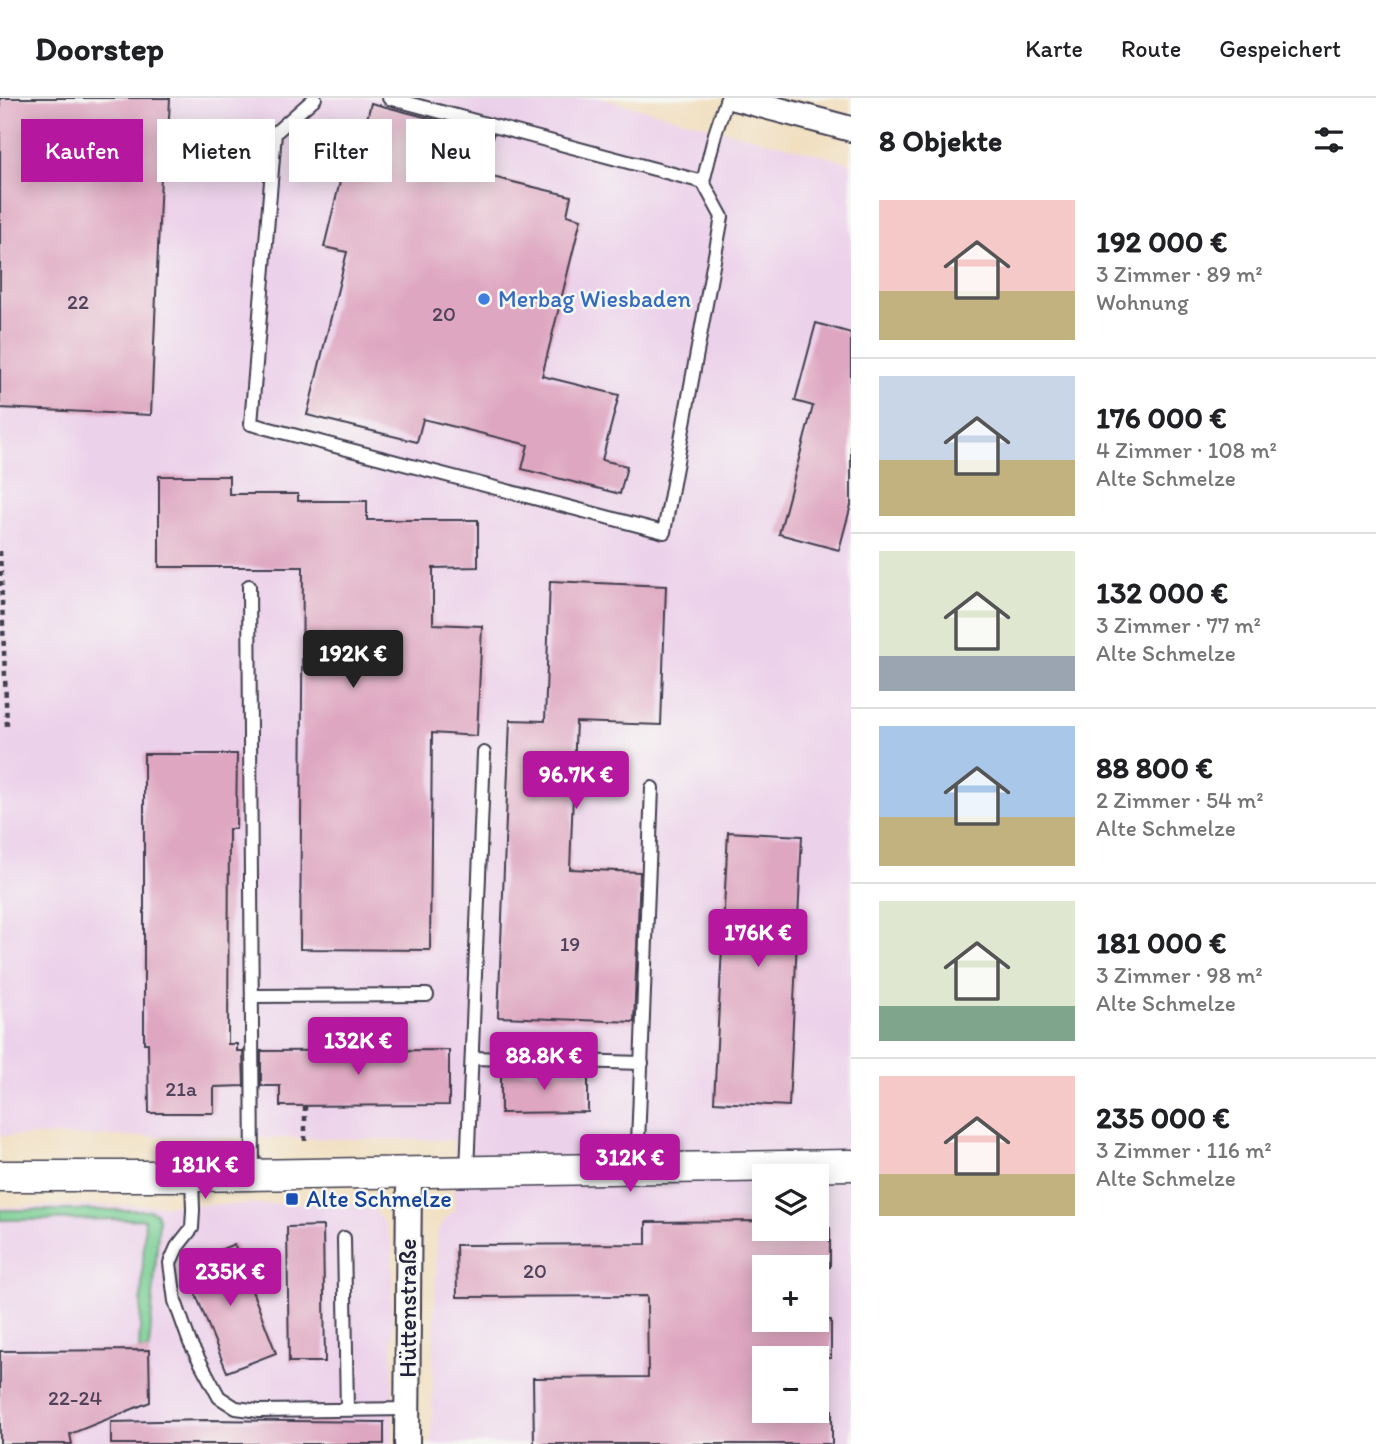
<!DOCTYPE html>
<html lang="de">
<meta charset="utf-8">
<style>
:root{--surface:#fff;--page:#f6f6f6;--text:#202124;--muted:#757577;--line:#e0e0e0;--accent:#b5179e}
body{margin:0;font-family:Itim,sans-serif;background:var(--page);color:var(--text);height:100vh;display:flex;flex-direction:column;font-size:26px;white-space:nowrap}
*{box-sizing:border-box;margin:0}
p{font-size:23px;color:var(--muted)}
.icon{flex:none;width:38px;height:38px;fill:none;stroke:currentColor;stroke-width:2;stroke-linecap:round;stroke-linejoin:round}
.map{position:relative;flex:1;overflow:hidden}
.details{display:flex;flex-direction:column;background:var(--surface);width:525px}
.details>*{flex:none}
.guide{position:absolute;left:21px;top:21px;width:665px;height:63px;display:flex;gap:14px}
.tools{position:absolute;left:752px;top:1066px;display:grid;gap:14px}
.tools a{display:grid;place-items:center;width:77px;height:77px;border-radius:0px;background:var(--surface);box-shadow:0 4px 18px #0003;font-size:35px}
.price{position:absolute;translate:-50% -60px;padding:0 16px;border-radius:7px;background:var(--accent);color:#fff;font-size:23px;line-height:46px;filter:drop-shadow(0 2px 4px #0008)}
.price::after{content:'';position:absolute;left:50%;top:42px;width:21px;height:16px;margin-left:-10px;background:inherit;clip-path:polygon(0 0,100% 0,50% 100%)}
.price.on{background:#222;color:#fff}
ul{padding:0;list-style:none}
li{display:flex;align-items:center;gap:21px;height:175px;padding:0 28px}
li+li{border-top:2px solid var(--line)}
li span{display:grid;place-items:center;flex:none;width:196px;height:140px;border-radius:0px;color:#555}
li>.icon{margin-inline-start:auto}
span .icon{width:84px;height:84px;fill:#fffc;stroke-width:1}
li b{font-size:30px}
h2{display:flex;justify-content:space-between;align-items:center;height:84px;padding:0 28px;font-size:30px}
.pill{padding:0 24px;border-radius:0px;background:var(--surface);box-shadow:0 4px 18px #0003;font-size:24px;line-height:63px}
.pill.on{background:var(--accent);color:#fff}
header{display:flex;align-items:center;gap:42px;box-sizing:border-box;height:98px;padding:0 35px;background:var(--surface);border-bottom:2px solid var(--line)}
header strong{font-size:33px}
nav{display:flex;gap:38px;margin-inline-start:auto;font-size:24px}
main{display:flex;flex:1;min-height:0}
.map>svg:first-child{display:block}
</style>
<header>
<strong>Doorstep</strong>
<nav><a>Karte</a><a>Route</a><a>Gespeichert</a></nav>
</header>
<main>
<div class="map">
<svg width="851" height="1346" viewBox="0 0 851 1346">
<rect width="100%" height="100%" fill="#f6f6f2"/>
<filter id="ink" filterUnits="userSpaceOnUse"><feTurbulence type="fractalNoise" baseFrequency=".0143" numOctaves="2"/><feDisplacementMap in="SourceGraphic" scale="14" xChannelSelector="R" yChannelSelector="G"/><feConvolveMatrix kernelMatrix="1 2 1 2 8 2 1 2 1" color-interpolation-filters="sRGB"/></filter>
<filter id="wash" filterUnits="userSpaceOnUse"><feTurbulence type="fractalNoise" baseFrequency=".00686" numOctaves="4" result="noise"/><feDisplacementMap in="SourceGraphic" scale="28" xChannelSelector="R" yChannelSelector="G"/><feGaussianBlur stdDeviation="1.57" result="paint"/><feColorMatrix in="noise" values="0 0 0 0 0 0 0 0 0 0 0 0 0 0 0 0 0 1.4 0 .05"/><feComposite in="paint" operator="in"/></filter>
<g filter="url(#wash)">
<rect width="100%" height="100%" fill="#f1dfc0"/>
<path fill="#ecd1ea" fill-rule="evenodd" d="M 0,0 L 600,0 L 851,65 L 851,1346 L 431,1346 L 437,1136 L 443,1122 L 455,1112 L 454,1042 L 120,1038 L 0,1038 ZM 765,1078 L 817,1078 L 817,1130 L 765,1130 ZM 765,1169 L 817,1169 L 817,1222 L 765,1222 ZM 765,1260 L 817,1260 L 817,1312 L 765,1312 Z
M 350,1105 L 374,1112 L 385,1126 L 392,1149 L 393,1346 L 0,1346 L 0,1109 Z"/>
<path fill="#76cc90" stroke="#4c7766" stroke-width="2" d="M 0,1112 L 149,1112 L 156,1115 L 159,1122 L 149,1252 L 139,1252 L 145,1121 L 0,1122 Z"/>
<g id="blocks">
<path fill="#dea6c0" d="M 0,0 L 170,0 L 166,78 L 161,78 L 151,317 L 0,310 Z
M 371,5 L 493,37 L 484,77 L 571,98 L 567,117 L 581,121 L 542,278 L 619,297 L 602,362 L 627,368 L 620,396 L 522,371 L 528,347 L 423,321 L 417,344 L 307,317 L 347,154 L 324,149 L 353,30 L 364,33 Z
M 816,225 L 851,235 L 851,407 L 839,452 L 779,436 L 813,308 L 795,303 Z
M 159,378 L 229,378 L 229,396 L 298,396 L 298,403 L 367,403 L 367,422 L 478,422 L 478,469 L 433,470 L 433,526 L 482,528 L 477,638 L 432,635 L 430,852 L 300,851 L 303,469 L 159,469 Z
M 550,483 L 666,488 L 661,627 L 576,624 L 570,771 L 640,774 L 634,924 L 498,919 L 510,622 L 545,623 Z
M 144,656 L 237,656 L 236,731 L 229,731 L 228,946 L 237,946 L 237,953 L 243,953 L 244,988 L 214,989 L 214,1015 L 149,1015 L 148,945 L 144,945 Z
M 728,734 L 802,738 L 789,1008 L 714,1004 Z
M 449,952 L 449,1007 L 280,1008 L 280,988 L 261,988 L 261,953 Z
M 588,973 L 588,1014 L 501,1015 L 501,974 Z
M 765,1123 L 765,1130 L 830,1130 L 830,1169 L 765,1169 L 765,1222 L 831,1222 L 831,1260 L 765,1260 L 765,1312 L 832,1312 L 832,1346 L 534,1346 L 533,1280 L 648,1279 L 647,1198 L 457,1199 L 456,1147 L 646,1146 L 646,1124 Z
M 323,1128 L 325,1264 L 289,1264 L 287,1129 Z
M 234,1146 L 276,1255 L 227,1274 L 184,1167 Z
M 149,1252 L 150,1304 L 70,1336 L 72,1346 L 0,1346 L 0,1253 Z
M 207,1322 L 384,1324 L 384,1346 L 111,1346 L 111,1324 Z"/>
</g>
</g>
<g filter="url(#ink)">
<use href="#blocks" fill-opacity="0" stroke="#413e4f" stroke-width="2"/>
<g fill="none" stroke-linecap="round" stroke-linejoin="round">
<defs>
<path id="service" d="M 315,0 L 275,35 L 251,326 L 664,434 L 722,119 L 703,84 L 715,36 L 727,0
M 389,0 L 703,84
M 249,488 L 253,1076
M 252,898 L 427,897
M 472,960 L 642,965
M 637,1070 L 652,690
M 467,1073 L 484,655
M 192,1078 L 193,1112 L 192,1130 L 177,1149 L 170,1165 L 175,1203 L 190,1245 L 219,1299 L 236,1310 L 259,1313 L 408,1311
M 344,1140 L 347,1312"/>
<path id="minor" d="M 734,0 L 851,31
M 407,1346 L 409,1075"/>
<path id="tertiary" d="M 0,1078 L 192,1078 L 851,1067"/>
</defs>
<use href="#service" stroke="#413e4f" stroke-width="16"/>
<use href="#minor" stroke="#413e4f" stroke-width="28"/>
<use href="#tertiary" stroke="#413e4f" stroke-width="33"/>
<path stroke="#413e4f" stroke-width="4.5" stroke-dasharray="5 5" stroke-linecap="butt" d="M 0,453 L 7,628
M 305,1008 L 305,1047"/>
<use href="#service" stroke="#fff" stroke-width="12"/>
<use href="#minor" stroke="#fff" stroke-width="24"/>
<use href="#tertiary" stroke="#fff" stroke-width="30"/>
</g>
</g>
<circle fill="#3f7fe0" stroke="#f6f6f2" stroke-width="2.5" cx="484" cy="201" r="7"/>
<rect fill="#1a4fb4" stroke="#f6f6f2" stroke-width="2.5" x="285" y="1094" width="14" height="14" rx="3.5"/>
<g text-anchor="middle" stroke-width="5" stroke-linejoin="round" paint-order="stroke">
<g font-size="21" fill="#51435c">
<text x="78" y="211">22</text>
<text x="444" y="223">20</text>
<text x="570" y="853">19</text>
<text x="181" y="998">21a</text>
<text x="535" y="1180">20</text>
<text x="75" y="1307">22-24</text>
</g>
<g font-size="24" fill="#366cbe" stroke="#f6f6f2" text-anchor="start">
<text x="498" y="209">Merbag Wiesbaden</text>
</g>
<g font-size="24" fill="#164399" stroke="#f6f6f2" text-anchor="start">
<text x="306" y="1109">Alte Schmelze</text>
</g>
<g font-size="24" fill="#22223b" stroke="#f6f6f2">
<text transform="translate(408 1210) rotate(-90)" y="8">Hüttenstraße</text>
</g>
</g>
</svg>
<div class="tools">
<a><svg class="icon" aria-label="layers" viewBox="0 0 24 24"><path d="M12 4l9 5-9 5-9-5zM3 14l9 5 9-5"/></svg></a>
<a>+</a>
<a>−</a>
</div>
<b class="price on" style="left:353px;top:592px">192K €</b>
<b class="price" style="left:576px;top:713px">96.7K €</b>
<b class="price" style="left:758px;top:871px">176K €</b>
<b class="price" style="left:358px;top:979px">132K €</b>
<b class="price" style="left:544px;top:994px">88.8K €</b>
<b class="price" style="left:630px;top:1096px">312K €</b>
<b class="price" style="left:205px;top:1103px">181K €</b>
<b class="price" style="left:230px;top:1210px">235K €</b>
<div class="guide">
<a class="pill on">Kaufen</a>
<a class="pill">Mieten</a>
<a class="pill">Filter</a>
<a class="pill">Neu</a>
</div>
</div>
<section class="details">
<h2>8 Objekte<svg class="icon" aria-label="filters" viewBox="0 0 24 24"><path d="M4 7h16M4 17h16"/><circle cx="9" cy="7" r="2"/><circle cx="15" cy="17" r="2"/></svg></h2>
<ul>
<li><span style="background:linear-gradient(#f6c9c9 65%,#c2b280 0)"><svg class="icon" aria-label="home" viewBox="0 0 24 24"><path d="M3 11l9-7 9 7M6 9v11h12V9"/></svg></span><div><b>192 000 €</b><p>3 Zimmer · 89 m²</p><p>Wohnung</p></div></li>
<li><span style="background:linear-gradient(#c9d6e8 60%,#c2b280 0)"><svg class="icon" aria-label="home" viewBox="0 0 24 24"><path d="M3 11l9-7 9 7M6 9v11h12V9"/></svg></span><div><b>176 000 €</b><p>4 Zimmer · 108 m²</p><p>Alte Schmelze</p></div></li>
<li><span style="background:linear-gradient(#dfe7d0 75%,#9aa5b1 0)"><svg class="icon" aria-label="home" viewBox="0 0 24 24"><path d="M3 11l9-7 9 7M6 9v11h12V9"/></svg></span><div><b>132 000 €</b><p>3 Zimmer · 77 m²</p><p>Alte Schmelze</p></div></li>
<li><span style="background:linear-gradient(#a9c7e8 65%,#c2b280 0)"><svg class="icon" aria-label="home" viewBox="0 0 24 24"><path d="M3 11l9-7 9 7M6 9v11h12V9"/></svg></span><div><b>88 800 €</b><p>2 Zimmer · 54 m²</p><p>Alte Schmelze</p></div></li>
<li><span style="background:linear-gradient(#dfe7d0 75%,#7fa58c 0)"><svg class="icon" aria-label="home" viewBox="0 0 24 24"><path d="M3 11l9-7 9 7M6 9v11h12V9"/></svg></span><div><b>181 000 €</b><p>3 Zimmer · 98 m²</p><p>Alte Schmelze</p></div></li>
<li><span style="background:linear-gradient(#f6c9c9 70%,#c2b280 0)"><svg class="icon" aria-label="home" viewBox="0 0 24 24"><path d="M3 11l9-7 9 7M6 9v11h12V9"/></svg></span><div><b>235 000 €</b><p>3 Zimmer · 116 m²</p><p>Alte Schmelze</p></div></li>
</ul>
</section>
</main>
